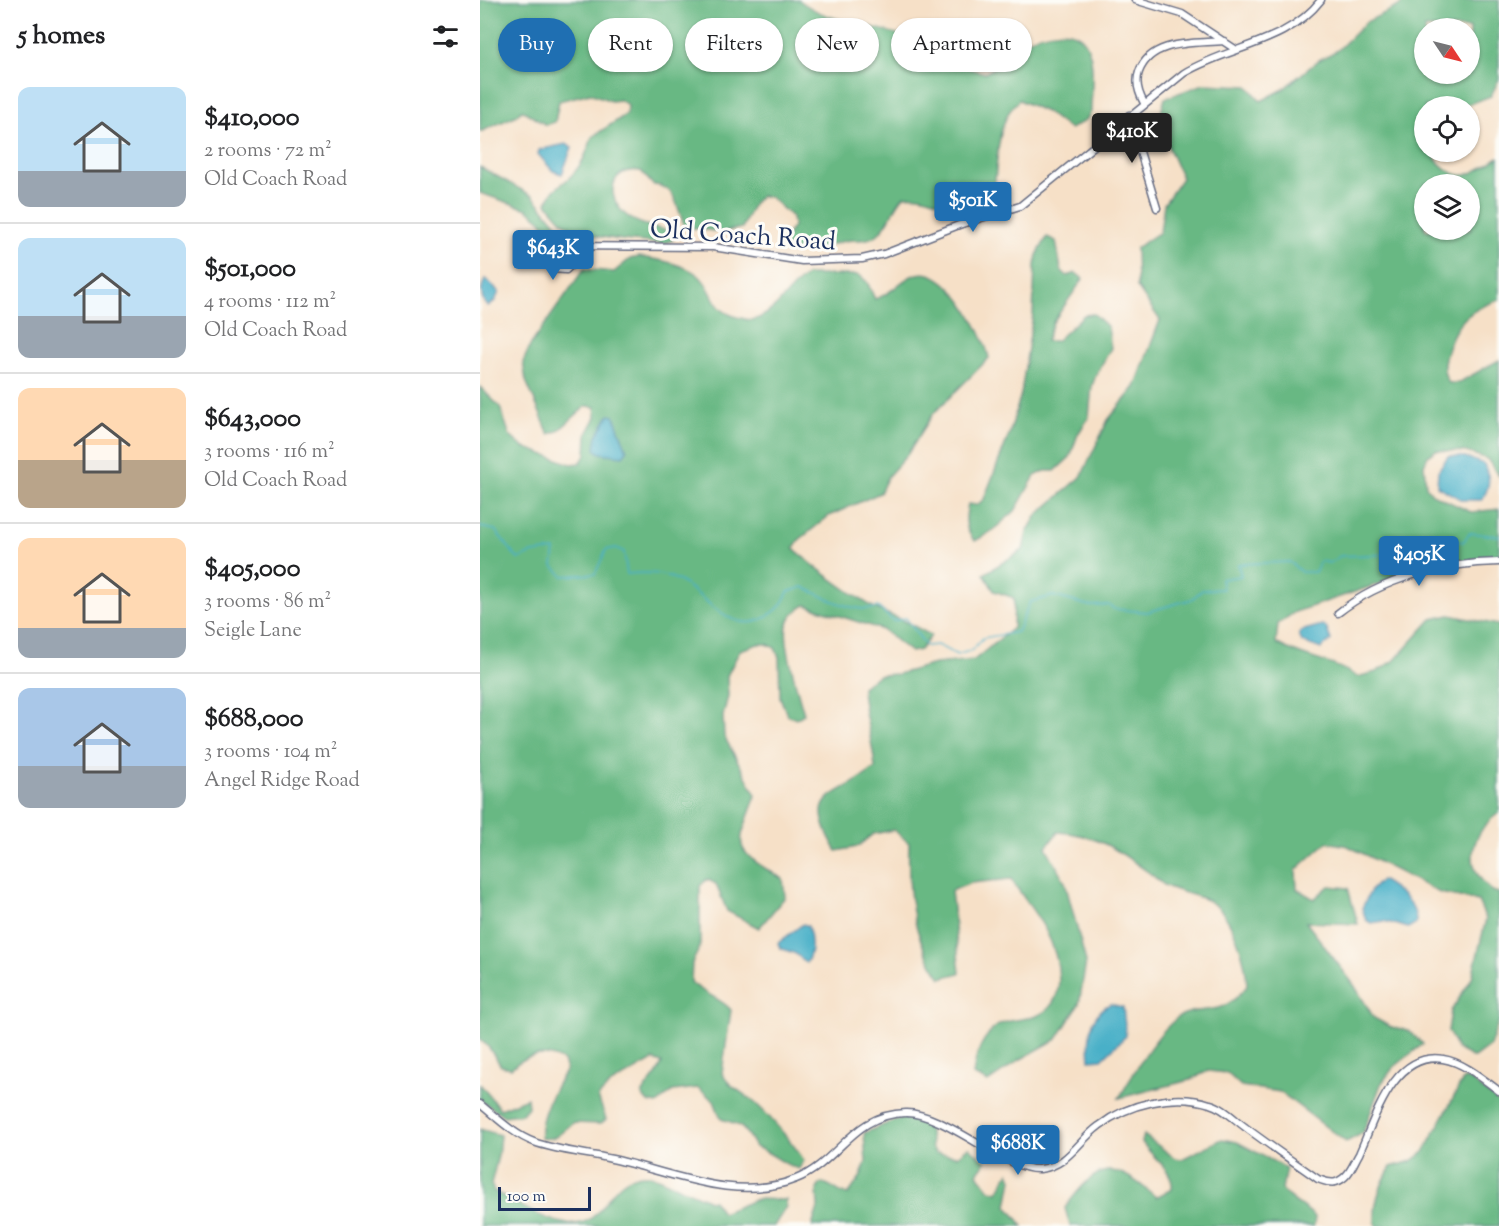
<!DOCTYPE html>
<meta charset="utf-8">
<style>
:root{--surface:#fff;--page:#f6f6f6;--text:#202124;--muted:#757577;--line:#e0e0e0;--accent:#1f6fb2}
body{margin:0;font-family:"Sorts Mill Goudy",serif;background:var(--page);color:var(--text);height:100vh;display:flex;flex-direction:column;font-size:22px;white-space:nowrap}
*{box-sizing:border-box;margin:0}
p{font-size:20px;color:var(--muted)}
.icon{flex:none;width:33px;height:33px;fill:none;stroke:currentColor;stroke-width:2;stroke-linecap:round;stroke-linejoin:round}
.map{position:relative;flex:1;overflow:hidden}
.drawer{display:flex;flex-direction:column;background:var(--surface);width:480px}
.drawer>*{flex:none}
.guide{position:absolute;left:18px;top:18px;width:570px;height:54px;display:flex;gap:12px}
.needle{width:39px;rotate:125deg}
.tools{position:absolute;left:934px;top:18px;display:grid;gap:12px}
.tools a{display:grid;place-items:center;width:66px;height:66px;border-radius:50%;background:var(--surface);box-shadow:0 2px 4px #0004;font-size:30px}
.scale{position:absolute;left:18px;bottom:15px;width:93px;box-sizing:border-box;padding-left:6px;border:3px solid #1b2f5e;border-top:0;font-size:16px;line-height:21px;white-space:nowrap;color:#1b2f5e;-webkit-text-stroke:4px #fdfcf7;paint-order:stroke}
.price{position:absolute;translate:-50% -51px;padding:0 14px;border-radius:6px;background:var(--accent);color:#fff;font-size:20px;line-height:39px;filter:drop-shadow(0 2px 3px #0008)}
.price::after{content:'';position:absolute;left:50%;top:36px;width:18px;height:14px;margin-left:-9px;background:inherit;clip-path:polygon(0 0,100% 0,50% 100%)}
.price.current{background:#222;color:#fff}
ul{padding:0;list-style:none}
li{display:flex;align-items:center;gap:18px;height:150px;padding:0 18px}
li+li{border-top:2px solid var(--line)}
li span{display:grid;place-items:center;flex:none;width:168px;height:120px;border-radius:12px;color:#555}
li>.icon{margin-inline-start:auto}
span .icon{width:72px;height:72px;fill:#fffc;stroke-width:1}
li b{font-size:26px}
h2{display:flex;justify-content:space-between;align-items:center;height:72px;padding:0 18px;font-size:26px}
.tag{padding:0 21px;border-radius:27px;background:var(--surface);box-shadow:0 2px 4px #0004;font-size:21px;line-height:54px}
.tag.current{background:var(--accent);color:#fff}
main{display:flex;flex:1;min-height:0}
.map>svg:first-child{display:block}
</style>
<main>
<section class="drawer">
<h2>5 homes<svg class="icon" aria-label="filters" viewBox="0 0 24 24"><path d="M4 7h16M4 17h16"/><circle cx="9" cy="7" r="2"/><circle cx="15" cy="17" r="2"/></svg></h2>
<ul>
<li><span style="background:linear-gradient(#bfe0f5 70%,#9aa5b1 0)"><svg class="icon" aria-label="home" viewBox="0 0 24 24"><path d="M3 11l9-7 9 7M6 9v11h12V9"/></svg></span><div><b>$410,000</b><p>2 rooms · 72 m²</p><p>Old Coach Road</p></div></li>
<li><span style="background:linear-gradient(#bfe0f5 65%,#9aa5b1 0)"><svg class="icon" aria-label="home" viewBox="0 0 24 24"><path d="M3 11l9-7 9 7M6 9v11h12V9"/></svg></span><div><b>$501,000</b><p>4 rooms · 112 m²</p><p>Old Coach Road</p></div></li>
<li><span style="background:linear-gradient(#ffd9b3 60%,#b9a48a 0)"><svg class="icon" aria-label="home" viewBox="0 0 24 24"><path d="M3 11l9-7 9 7M6 9v11h12V9"/></svg></span><div><b>$643,000</b><p>3 rooms · 116 m²</p><p>Old Coach Road</p></div></li>
<li><span style="background:linear-gradient(#ffd9b3 75%,#9aa5b1 0)"><svg class="icon" aria-label="home" viewBox="0 0 24 24"><path d="M3 11l9-7 9 7M6 9v11h12V9"/></svg></span><div><b>$405,000</b><p>3 rooms · 86 m²</p><p>Seigle Lane</p></div></li>
<li><span style="background:linear-gradient(#a9c7e8 65%,#9aa5b1 0)"><svg class="icon" aria-label="home" viewBox="0 0 24 24"><path d="M3 11l9-7 9 7M6 9v11h12V9"/></svg></span><div><b>$688,000</b><p>3 rooms · 104 m²</p><p>Angel Ridge Road</p></div></li>
</ul>
</section>
<div class="map">
<svg width="1019" height="1226" viewBox="0 0 1019 1226">
<rect width="100%" height="100%" fill="#fdfcf7"/>
<filter id="ink" filterUnits="userSpaceOnUse"><feTurbulence type="fractalNoise" baseFrequency=".0167" numOctaves="2"/><feDisplacementMap in="SourceGraphic" scale="12" xChannelSelector="R" yChannelSelector="G"/><feConvolveMatrix kernelMatrix="1 2 1 2 8 2 1 2 1" color-interpolation-filters="sRGB"/></filter>
<filter id="wash" filterUnits="userSpaceOnUse"><feTurbulence type="fractalNoise" baseFrequency=".008" numOctaves="4" result="noise"/><feDisplacementMap in="SourceGraphic" scale="24" xChannelSelector="R" yChannelSelector="G"/><feGaussianBlur stdDeviation="1.35" result="paint"/><feColorMatrix in="noise" values="0 0 0 0 0 0 0 0 0 0 0 0 0 0 0 0 0 1.4 0 .05"/><feComposite in="paint" operator="in"/></filter>
<g filter="url(#wash)">
<rect width="100%" height="100%" fill="#f6e0c7"/>
<path fill="#68b883" stroke="#427470" stroke-width="1.5" fill-rule="evenodd" d="M 0,0 L 319,0 C 352,26 396,23 433,40 C 458,52 477,67 505,73 C 521,66 527,53 541,44 C 560,32 600,20 609,51 C 615,68 611,93 611,112 L 606,120 L 590,129 L 566,112 L 539,100 C 513,122 519,170 512,201 C 479,224 458,191 424,196 C 413,208 409,226 397,235 C 387,242 375,239 365,241 C 342,245 324,260 302,243 L 313,226 L 312,217 L 290,197 L 281,196 L 274,203 L 262,228 L 242,232 L 205,227 C 197,210 197,185 173,185 L 161,171 C 129,166 125,198 146,215 C 158,225 175,227 190,231 L 193,240 L 184,244 C 158,241 128,240 103,233 C 88,230 76,215 67,203 C 71,188 83,185 92,175 C 103,164 108,151 112,137 L 147,114 L 148,105 L 140,100 L 131,101 L 110,93 L 79,101 L 75,122 L 66,125 L 42,110 L 35,116 L 0,132 Z
M 924,0 L 1019,0 L 1019,79 L 1011,96 L 984,106 L 945,106 L 945,152 L 953,152 C 955,163 973,177 985,175 C 996,173 1010,162 1019,157 L 1019,300 C 990,309 975,322 967,351 C 963,364 962,372 969,383 L 978,383 L 1019,360 L 1019,476 L 1007,459 L 986,452 L 956,450 L 948,456 L 944,465 L 946,486 L 952,494 L 991,512 L 1019,509 L 1019,556 L 952,566 L 815,612 L 798,624 L 796,643 C 822,659 853,660 877,677 L 896,672 L 914,661 L 952,619 L 970,615 L 1019,625 L 1019,813 C 996,829 982,859 1004,883 C 1009,888 1011,892 1019,893 L 1019,1020 L 1010,1046 L 994,1058 L 977,1049 L 968,1031 L 971,1011 L 992,978 L 1006,919 L 998,901 L 960,893 L 868,846 L 847,842 L 816,870 L 817,889 L 834,899 L 849,886 L 868,888 L 878,924 L 826,922 L 874,985 L 894,1018 L 911,1027 L 929,1031 L 943,1044 L 913,1068 L 901,1084 L 883,1133 L 866,1142 L 800,1092 L 761,1086 L 747,1073 L 728,1071 L 710,1080 L 639,1098 C 655,1072 672,1038 697,1018 C 708,1010 721,1011 733,1009 C 748,1007 758,997 767,986 C 766,961 758,934 743,913 C 728,894 707,896 686,886 C 680,883 674,876 668,872 C 638,850 616,834 578,832 L 566,847 L 585,882 L 606,962 L 599,1004 L 577,1039 L 541,1059 L 508,1082 L 493,1075 C 495,1056 501,1038 517,1026 C 527,1019 542,1020 553,1017 C 592,1005 579,956 565,929 C 555,912 542,896 531,879 L 491,883 L 471,891 L 480,973 L 461,978 C 432,938 427,892 429,843 L 414,830 L 393,834 L 377,847 L 357,851 C 320,791 358,799 395,768 C 393,740 383,715 382,687 L 399,675 L 418,674 L 455,664 L 494,660 L 533,628 L 534,598 L 514,591 L 504,574 L 543,550 L 547,532 L 557,515 L 601,477 L 628,420 L 655,387 L 680,320 L 657,287 L 656,248 L 680,232 L 684,204 L 702,178 L 687,144 L 683,143 L 680,116 L 685,98 L 724,84 L 768,86 L 781,101 L 802,90 L 839,60 L 858,50 L 886,22 L 919,6 ZM 945,28 L 990,28 L 990,74 L 945,74 ZM 945,184 L 990,184 L 990,230 L 945,230 Z
M 0,167 L 53,196 L 85,234 L 117,243 L 86,245 L 73,238 L 61,221 L 47,209 L 0,193 Z
M 567,237 L 576,241 L 581,270 L 587,276 L 596,273 L 603,279 L 573,322 L 566,341 L 576,341 L 604,315 L 614,314 L 628,327 L 631,348 L 616,375 L 612,386 L 609,417 L 598,434 L 590,457 L 575,471 L 565,471 L 555,476 L 535,511 L 512,531 L 495,541 C 484,530 485,518 488,504 L 497,505 L 504,499 L 530,432 L 541,394 L 553,314 L 555,265 L 557,255 Z
M 159,257 C 176,259 202,264 217,274 C 237,290 228,311 261,318 C 267,320 273,321 279,318 C 300,308 309,287 327,275 L 379,275 L 387,282 L 395,299 C 411,295 419,281 434,275 C 467,261 504,333 509,358 L 453,414 L 427,455 L 408,476 L 400,493 L 349,516 L 319,540 L 314,548 C 325,561 376,597 393,607 C 412,617 433,623 451,636 L 440,650 L 431,652 L 403,630 L 326,605 C 317,609 310,616 307,626 C 303,642 319,697 324,714 L 316,719 L 307,715 L 300,697 L 299,657 L 295,648 L 287,644 L 278,644 L 260,650 L 247,676 L 248,696 L 243,716 L 244,736 L 276,795 C 258,848 247,846 303,879 L 305,897 L 279,928 L 247,911 L 236,884 L 227,879 L 220,886 L 220,947 L 212,963 L 211,982 C 223,994 241,998 251,1010 L 242,1073 C 249,1087 258,1089 269,1098 C 283,1108 316,1146 324,1161 L 319,1169 C 302,1165 294,1153 275,1147 C 264,1128 263,1125 241,1119 L 234,1101 L 218,1088 L 193,1091 L 177,1104 L 168,1102 L 162,1095 C 167,1083 178,1077 182,1063 L 173,1060 L 131,1084 L 118,1097 L 126,1119 L 121,1124 L 93,1123 C 81,1132 77,1141 61,1138 C 58,1118 75,1086 86,1070 L 83,1061 C 63,1050 47,1055 31,1068 L 21,1066 L 8,1046 L 0,1040 L 0,387 L 20,407 L 30,436 L 43,447 L 91,464 L 100,463 L 106,455 L 107,434 L 116,417 L 115,407 L 106,406 L 78,431 L 69,434 L 46,381 L 43,362 L 51,344 L 104,269 L 134,272 L 150,259 Z
M 984,1078 L 991,1080 L 1019,1103 L 1019,1226 L 896,1226 C 892,1205 900,1185 911,1167 L 932,1161 L 944,1152 Z
M 0,1084 L 20,1109 L 47,1098 L 48,1107 L 42,1114 L 24,1116 L 0,1100 Z
M 421,1118 C 443,1121 452,1123 451,1147 L 456,1153 L 477,1156 L 489,1147 L 506,1162 L 497,1173 L 510,1190 L 518,1192 L 529,1172 L 532,1179 L 527,1206 L 543,1226 L 332,1226 L 338,1208 L 337,1189 L 341,1183 C 353,1184 357,1193 368,1195 L 381,1176 L 386,1162 L 384,1133 Z
M 0,1129 L 20,1135 L 18,1156 L 11,1184 L 14,1191 C 36,1203 67,1223 92,1224 C 129,1225 125,1171 171,1175 L 230,1201 L 233,1200 L 242,1213 L 277,1199 L 306,1200 L 306,1207 L 294,1226 L 0,1226 Z
M 664,1135 L 695,1158 L 702,1159 L 742,1139 L 757,1142 L 806,1168 L 802,1189 C 810,1202 825,1206 835,1217 L 834,1226 L 590,1226 L 585,1208 C 619,1160 634,1161 676,1197 L 692,1189 C 694,1169 672,1158 662,1142 Z"/>
<path fill="#49b0c8" stroke="#327093" stroke-width="1.5" d="M 86,144 L 92,147 L 82,174 L 73,171 L 58,154 L 59,150 Z
M 6,279 L 19,292 L 15,301 L 8,306 C 0,300 0,286 6,279 Z
M 129,415 L 134,416 L 147,451 L 143,456 L 120,453 L 115,449 L 117,436 Z
M 968,456 L 985,457 L 1004,464 C 1011,479 1010,486 1002,500 L 982,500 L 957,486 L 958,471 Z
M 842,625 L 846,627 L 851,640 L 841,649 L 822,642 L 819,635 L 821,631 Z
M 901,880 C 916,889 937,903 936,923 L 928,928 L 904,921 L 891,923 L 886,920 L 882,908 L 891,890 Z
M 323,924 L 328,926 C 332,937 333,953 326,963 L 316,954 L 300,948 L 298,943 Z
M 630,1004 L 643,1007 L 646,1036 L 622,1059 L 610,1060 C 608,1039 609,1014 630,1004 Z"/>
<g fill="none" stroke-linecap="round" stroke-linejoin="round">
<path stroke="#49b0c8" stroke-width="1.5" d="M 0,527 L 15,530 L 38,559 L 53,553 L 75,550 L 73,566 L 83,576 L 115,574 L 126,550 L 136,548 L 144,552 L 147,574 C 167,572 183,572 201,582 C 226,596 252,636 284,618 C 297,611 301,607 308,592 L 323,587 C 343,596 375,615 398,607 L 413,621 L 426,618 L 446,646 L 457,645 L 477,655 L 492,650 L 503,638 L 537,632 L 550,602 L 573,596 L 610,606 L 629,605 L 634,609 L 667,612 L 712,599 L 722,590 L 743,589 L 741,579 L 761,576 L 758,564 L 810,562 L 821,572 L 835,572 L 840,561 L 850,563 L 860,556 L 921,554 L 935,547 L 972,540 L 983,542 L 990,533 L 1019,536"/>
</g>
</g>
<g filter="url(#ink)">
<g fill="none" stroke-linecap="round" stroke-linejoin="round">
<defs>
<path id="minor" d="M 655,0 L 702,14 L 755,49
M 664,103 C 659,94 655,83 659,72 C 671,39 715,44 744,41
M 649,115 L 677,208
M 110,247 L 86,270 L 72,269 L 65,256 L 73,246 L 233,247 L 322,261 L 382,259 L 404,254 L 479,225 L 540,206 L 704,73 C 749,46 807,44 841,0
M 858,613 C 902,578 963,563 1019,562
M 0,1104 C 16,1117 34,1135 54,1142 C 78,1151 107,1153 132,1159 C 191,1172 256,1203 316,1179 C 359,1162 372,1114 426,1113 C 466,1113 527,1172 560,1169 C 588,1166 598,1141 619,1126 C 647,1104 695,1092 730,1104 C 743,1107 755,1120 765,1127 C 789,1145 814,1162 838,1179 C 844,1181 850,1184 856,1182 C 869,1178 873,1164 879,1154 C 895,1119 913,1051 963,1059 C 983,1062 1003,1079 1019,1091"/>
</defs>
<use href="#minor" stroke="#686d83" stroke-width="9"/>
<use href="#minor" stroke="#fff" stroke-width="6"/>
</g>
</g>
<g text-anchor="middle" stroke-width="6" stroke-linejoin="round" paint-order="stroke">
<g font-size="26" fill="#1b2f5e" stroke="#fdfcf7">
<text transform="translate(263 234) rotate(4)" y="9">Old Coach Road</text>
</g>
</g>
</svg>
<div class="tools">
<a><svg class="needle" viewBox="-14 -14 28 28"><path d="M0-13l5 13h-10z" fill="#e53935"/><path d="M0 13l5-13h-10z" fill="#757577"/></svg></a>
<a><svg class="icon" aria-label="locate" viewBox="0 0 24 24"><circle cx="12" cy="12" r="6"/><path d="M12 2v4M12 18v4M2 12h4M18 12h4"/></svg></a>
<a><svg class="icon" aria-label="layers" viewBox="0 0 24 24"><path d="M12 4l9 5-9 5-9-5zM3 14l9 5 9-5"/></svg></a>
</div>
<div class="scale">100 m</div>
<b class="price current" style="left:652px;top:164px">$410K</b>
<b class="price" style="left:493px;top:233px">$501K</b>
<b class="price" style="left:73px;top:281px">$643K</b>
<b class="price" style="left:939px;top:587px">$405K</b>
<b class="price" style="left:538px;top:1176px">$688K</b>
<div class="guide">
<a class="tag current">Buy</a>
<a class="tag">Rent</a>
<a class="tag">Filters</a>
<a class="tag">New</a>
<a class="tag">Apartment</a>
</div>
</div>
</main>
